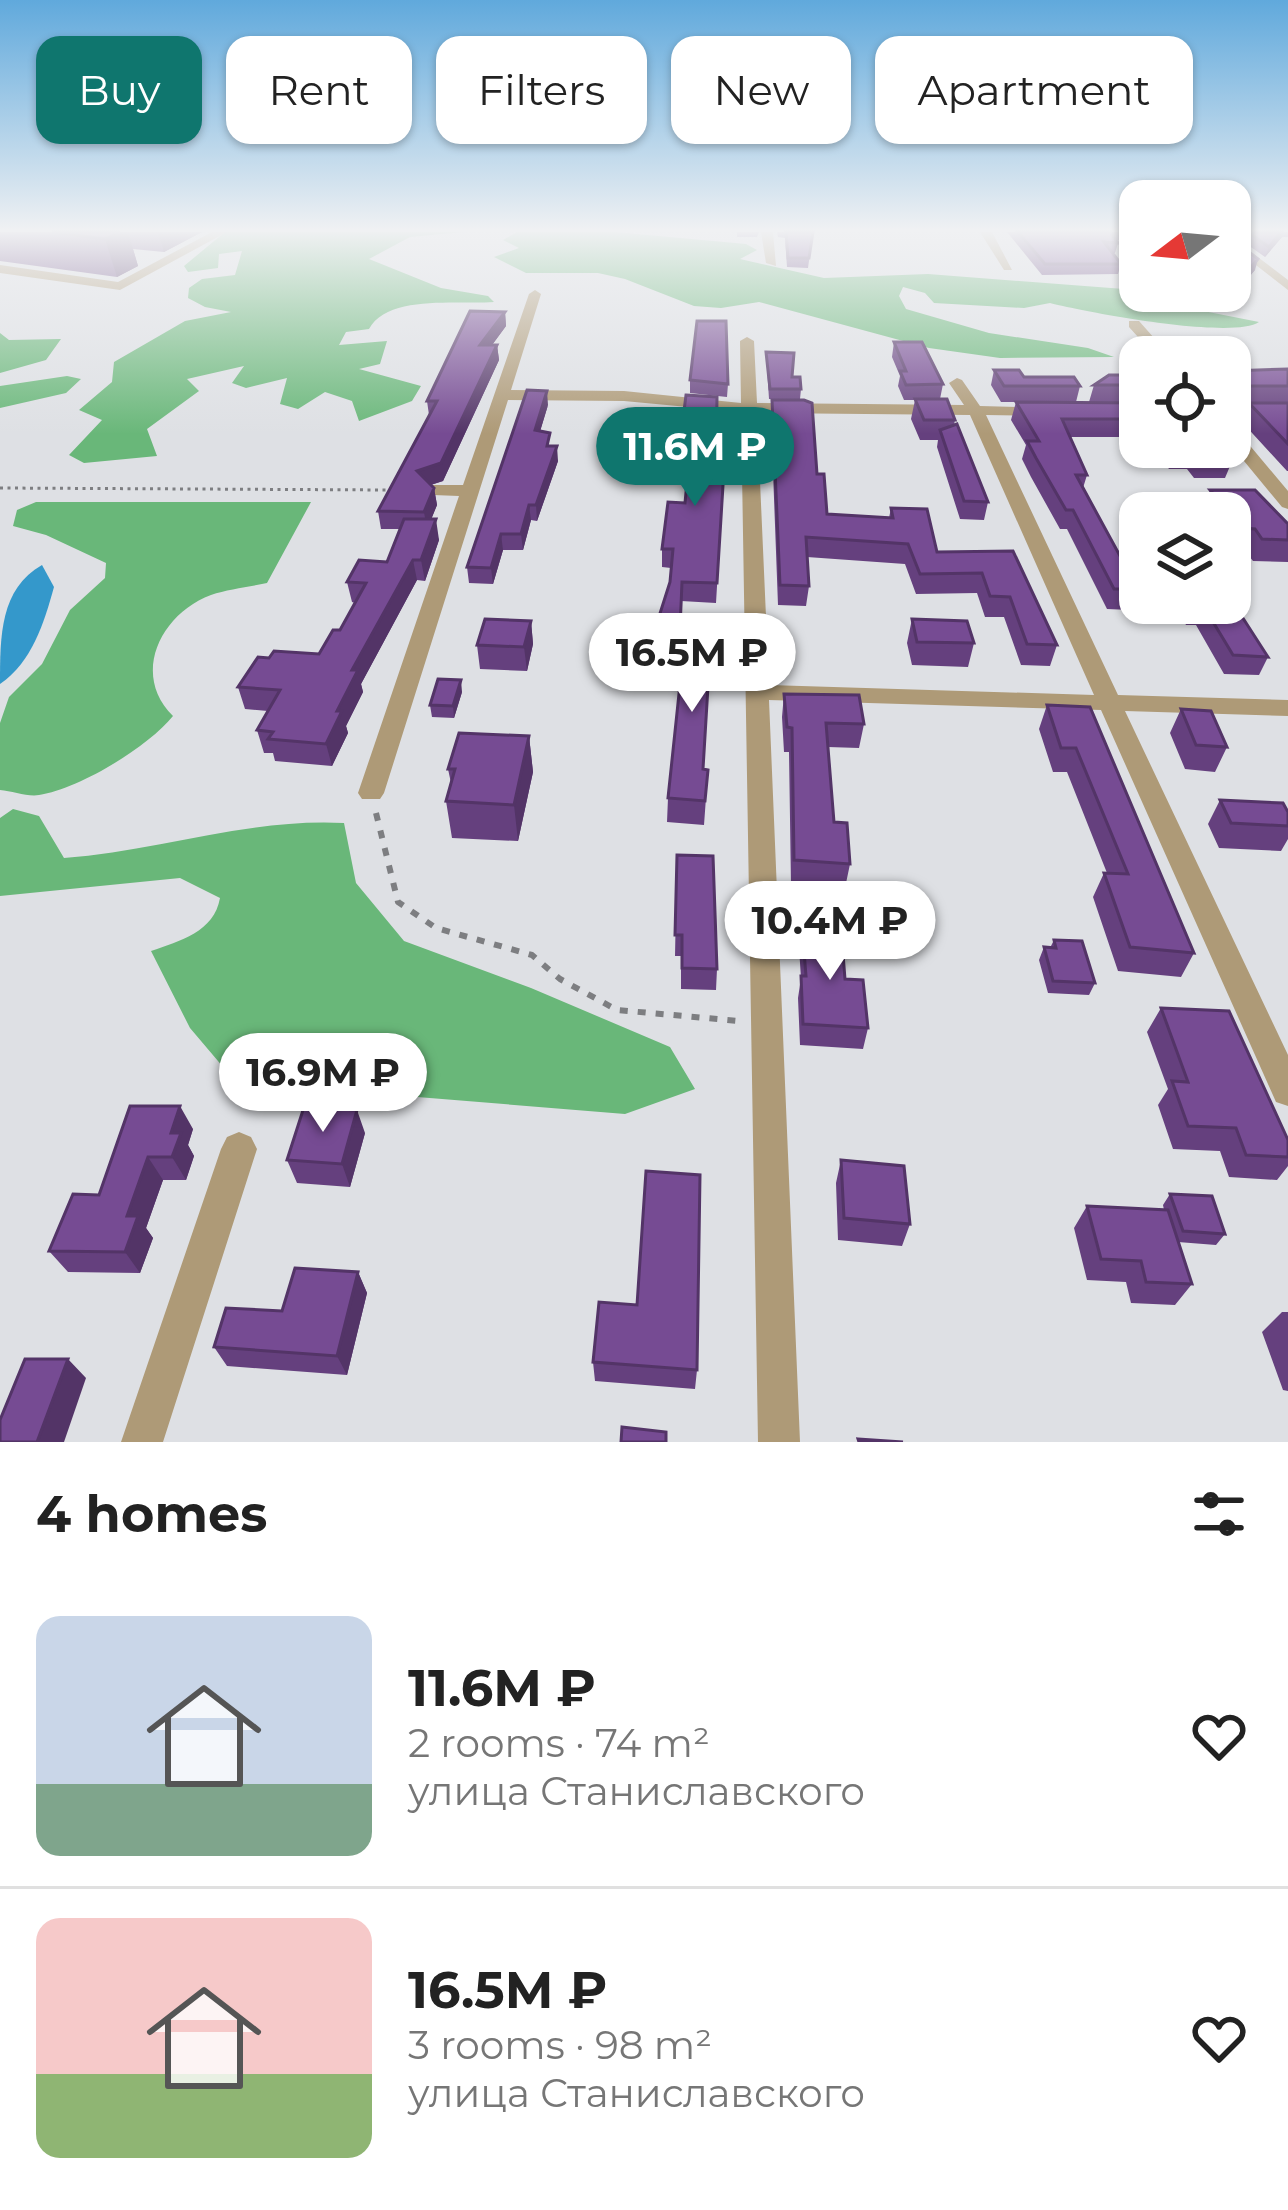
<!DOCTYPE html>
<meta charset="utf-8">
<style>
:root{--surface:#fff;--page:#f6f6f6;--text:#222;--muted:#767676;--line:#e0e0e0;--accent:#0f766e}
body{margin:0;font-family:Montserrat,sans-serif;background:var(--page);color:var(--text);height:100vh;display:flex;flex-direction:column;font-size:45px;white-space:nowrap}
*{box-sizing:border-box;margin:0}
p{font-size:39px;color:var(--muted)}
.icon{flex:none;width:66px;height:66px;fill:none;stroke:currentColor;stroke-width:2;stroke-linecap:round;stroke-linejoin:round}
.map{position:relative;height:1442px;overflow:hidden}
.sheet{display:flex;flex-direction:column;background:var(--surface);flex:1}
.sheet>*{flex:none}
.banner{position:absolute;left:36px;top:36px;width:1218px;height:108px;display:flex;gap:24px}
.needle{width:78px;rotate:254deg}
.fabs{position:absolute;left:1119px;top:180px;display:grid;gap:24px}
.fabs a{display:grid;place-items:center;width:132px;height:132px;border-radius:24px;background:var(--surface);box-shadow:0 3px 9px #0004;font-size:60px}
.price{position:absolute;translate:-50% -102px;padding:0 27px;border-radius:42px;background:#fff;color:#222;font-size:39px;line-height:78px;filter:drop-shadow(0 3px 6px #0008)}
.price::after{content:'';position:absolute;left:50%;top:72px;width:36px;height:27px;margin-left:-18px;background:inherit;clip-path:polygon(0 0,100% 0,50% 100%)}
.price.selected{background:var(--accent);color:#fff}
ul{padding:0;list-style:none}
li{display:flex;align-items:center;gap:36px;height:300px;padding:0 36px}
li+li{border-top:3px solid var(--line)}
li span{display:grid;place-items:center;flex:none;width:336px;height:240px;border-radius:24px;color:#555}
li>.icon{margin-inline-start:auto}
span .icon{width:144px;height:144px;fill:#fffc;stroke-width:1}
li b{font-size:51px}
h2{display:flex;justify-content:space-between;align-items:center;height:144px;padding:0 36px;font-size:51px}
.tag{padding:0 42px;border-radius:24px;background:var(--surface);box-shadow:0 3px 9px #0004;font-size:42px;line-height:108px}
.tag.selected{background:var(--accent);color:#fff}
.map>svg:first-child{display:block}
</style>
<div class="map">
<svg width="1288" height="1442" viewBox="0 0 1288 1442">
<rect width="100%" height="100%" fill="#dee0e4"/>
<path fill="#69b779" d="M 225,232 L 463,232 L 410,237 L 369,259 L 441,288 L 488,296 L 494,302 C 459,305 388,294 369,329 L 346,332 L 339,345 L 387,341 L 380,364 L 359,369 L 421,386 L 412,401 L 359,421 L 352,401 L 325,392 L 298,409 L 280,404 L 287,378 L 246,388 L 232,383 L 244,366 L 187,379 L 199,391 L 147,429 L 157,456 L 84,463 L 69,455 L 102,420 L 79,410 L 112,382 L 114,362 L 185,321 L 231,312 L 205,307 L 188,298 L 189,288 L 202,279 L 235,275 L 242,251 L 219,254 L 218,268 L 188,272 L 184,266 Z
M 517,232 L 615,232 L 746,244 L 757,250 L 740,259 L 824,278 L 928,274 L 1124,289 L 1158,302 L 1259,322 C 1232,340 1085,312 1050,303 L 1024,308 L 934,303 L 925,293 L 903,287 L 899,296 L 906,309 L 989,333 L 1088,348 L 1114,357 L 1000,358 L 929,348 L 759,302 L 721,308 L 694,306 L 625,279 L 598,273 L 526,273 L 494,257 L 519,248 L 503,240 Z
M 0,333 L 9,340 L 61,339 L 46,360 L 0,373 Z
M 67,376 L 81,379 L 66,393 L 0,408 L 0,386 Z
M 36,502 L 311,502 L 267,583 C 249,587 228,589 211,595 C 160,614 131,675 173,716 C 148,747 79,789 39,795 C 28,797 12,791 0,790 L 0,723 L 9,697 L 42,664 L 70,610 L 105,578 L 106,563 L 46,535 L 13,526 L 17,510 Z
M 13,809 L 39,816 L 64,858 C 158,851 248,818 344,823 L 356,883 L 404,941 L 531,988 L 670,1047 L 695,1089 L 625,1114 L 405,1096 L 287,1098 L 229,1074 L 190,1028 L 151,951 C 180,941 214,932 220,898 L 180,878 L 0,896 L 0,818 Z"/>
<path fill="#3498cb" d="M 42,565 L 54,587 C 44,623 32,662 0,684 C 0,636 0,589 42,565 Z"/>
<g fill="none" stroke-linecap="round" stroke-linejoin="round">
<path stroke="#7d7e81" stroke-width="3" stroke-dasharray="3 4.5" stroke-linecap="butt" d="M 0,488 L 391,490"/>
<path stroke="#7d7e81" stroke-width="6" stroke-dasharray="8 10" stroke-linecap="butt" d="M 376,813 L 398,902 L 436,928 L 532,955 L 560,979 L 617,1010 L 739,1021"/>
<path fill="#ae9a77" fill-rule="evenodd" d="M 212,232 L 227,232 L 120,290 L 0,273 L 0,265 L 118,282 Z
M 761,232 L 773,232 L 776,266 L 766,263 Z
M 980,232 L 992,232 L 1012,270 L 1004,270 Z
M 1230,236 L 1288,280 L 1288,290 L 1230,245 Z
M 535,290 L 541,294 L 511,390 L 624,391 L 741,403 L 740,341 L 747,337 L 754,341 L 757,403 L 964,405 L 949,383 L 957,378 L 962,380 L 980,406 L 1050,408 L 1050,414 L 1044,416 L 986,415 L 1118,695 L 1288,700 L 1288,716 L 1125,711 L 1288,1055 L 1288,1106 L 1276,1102 L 1101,710 L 769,700 L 800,1442 L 758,1442 L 741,412 L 624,401 L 508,400 L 384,793 L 380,799 L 362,799 L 358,793 L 459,496 L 433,495 L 424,490 L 433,485 L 463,485 L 529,294 ZM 757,413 L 970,415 L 1094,695 L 769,685 Z
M 1129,321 L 1139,321 L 1171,357 L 1156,357 L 1129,327 Z
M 1230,407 L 1288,407 L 1288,417 L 1230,417 Z
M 1230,428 L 1236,429 L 1288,491 L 1288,509 L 1282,507 L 1230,444 Z
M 239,1132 L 251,1137 L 257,1149 L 163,1442 L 121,1442 L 221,1149 L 227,1137 Z"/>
</g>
<path fill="#65407e" d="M 0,232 L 202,232 L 164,252 L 133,249 L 138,266 L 117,277 L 0,261 Z
M 737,232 L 759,232 L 757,237 L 737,237 Z
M 777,232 L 813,232 L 808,268 L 787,267 L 785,238 L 778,237 Z
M 1007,232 L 1140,232 L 1140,241 L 1116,240 L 1118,243 L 1115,253 L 1112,253 L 1121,264 L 1118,274 L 1042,275 Z
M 1230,232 L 1288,232 L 1288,237 L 1282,237 L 1265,257 L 1231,233 L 1231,238 L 1255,270 L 1243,284 L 1230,284 Z
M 505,312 L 506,326 L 492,345 L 497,345 L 499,360 L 443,481 L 431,485 L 434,488 L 437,505 L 431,519 L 439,540 L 425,581 L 417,580 L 361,684 L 363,692 L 346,726 L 348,733 L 332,766 L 275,761 L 273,753 L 264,753 L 257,730 L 268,711 L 245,709 L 238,687 L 269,658 L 319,654 L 340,630 L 355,603 L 352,602 L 347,582 L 387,562 L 400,529 L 381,529 L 378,511 L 429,415 L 427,401 Z
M 894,342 L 943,384 L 940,399 L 955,420 L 954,425 L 988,502 L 984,520 L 960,519 L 937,447 L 938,440 L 920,440 L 911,419 L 915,400 L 904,400 L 898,386 L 900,376 L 892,357 Z
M 766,352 L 792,377 L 801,389 L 800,399 L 769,399 Z
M 1288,369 L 1288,471 L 1287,471 L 1242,422 L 1249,404 L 1230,404 L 1230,371 Z
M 994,370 L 1024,377 L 1080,386 L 1076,402 L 1001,402 L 991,385 Z
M 1125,371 L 1140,371 L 1140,403 L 1089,402 L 1094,385 L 1124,375 Z
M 690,380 L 728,384 L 727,397 L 690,393 Z
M 686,395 L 716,468 L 724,469 L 716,603 L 681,601 L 679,649 L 655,646 L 656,626 L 670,582 L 671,568 L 662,567 L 662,549 L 685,503 L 688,468 L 679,468 Z
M 772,400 L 817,474 L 827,514 L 889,518 L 891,508 L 937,552 L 1013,551 L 1057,645 L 1050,666 L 1021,665 L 1004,617 L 985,617 L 977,593 L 916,594 L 905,564 L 807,557 L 809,586 L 806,606 L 778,605 L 771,418 Z
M 1016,402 L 1140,403 L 1140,437 L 1070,437 L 1087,475 L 1083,488 L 1138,589 L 1130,610 L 1107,609 L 1067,529 L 1060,529 L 1031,477 L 1022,459 L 1026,445 L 1011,420 Z
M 548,405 L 540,431 L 558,461 L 537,521 L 531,520 L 523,550 L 503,550 L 493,584 L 469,583 L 467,567 Z
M 1152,447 L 1223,447 L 1233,459 L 1225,478 L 1194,478 L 1187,469 L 1169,469 Z
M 1210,490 L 1288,524 L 1288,562 L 1253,561 L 1245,551 L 1233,551 L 1230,547 L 1230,513 L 1203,513 L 1202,511 Z
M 1174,603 L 1230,603 L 1268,657 L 1259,675 L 1224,674 L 1196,625 L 1186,625 Z
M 912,619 L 974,643 L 968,667 L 912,665 L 907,643 Z
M 531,621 L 533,644 L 527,671 L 480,669 L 477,645 Z
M 462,692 L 454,718 L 432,717 L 430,705 Z
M 784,694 L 864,724 L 859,748 L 828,747 L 834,822 L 850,864 L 845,888 L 791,885 L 789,752 L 784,752 L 782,717 Z
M 1047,705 L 1090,707 L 1194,953 L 1181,977 L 1118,971 L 1093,897 L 1104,873 L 1107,873 L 1067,772 L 1053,772 L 1039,729 Z
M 1181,709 L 1227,747 L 1215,772 L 1185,769 L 1170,733 Z
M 529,736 L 533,772 L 518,841 L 452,838 L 446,801 L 451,783 L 448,769 Z
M 703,769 L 708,770 L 704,825 L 667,822 L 668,798 Z
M 1220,800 L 1288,812 L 1288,839 L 1281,851 L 1219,848 L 1208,824 Z
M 677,855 L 717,969 L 716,990 L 681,989 L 681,956 L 675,956 Z
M 802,926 L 845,979 L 868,1028 L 863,1049 L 800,1045 L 798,998 L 801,978 L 799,948 Z
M 1054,940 L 1095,983 L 1089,995 L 1048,993 L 1039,960 L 1044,947 L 1050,948 Z
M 1161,1008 L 1288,1140 L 1288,1166 L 1277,1180 L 1229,1177 L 1220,1151 L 1173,1149 L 1158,1105 L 1168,1089 L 1147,1032 Z
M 130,1106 L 193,1129 L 188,1145 L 194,1156 L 186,1180 L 163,1180 L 146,1228 L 153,1238 L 140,1273 L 68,1272 L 49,1251 L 99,1195 Z
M 365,1133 L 350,1187 L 297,1183 L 287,1160 Z
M 841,1160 L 910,1224 L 902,1246 L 838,1240 L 836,1183 Z
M 1170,1194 L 1225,1234 L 1216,1245 L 1178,1242 L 1192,1284 L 1175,1305 L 1131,1303 L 1126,1282 L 1087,1280 L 1074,1228 L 1087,1206 L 1164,1210 L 1163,1205 Z
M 358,1272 L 367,1293 L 347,1375 L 227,1366 L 214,1347 Z
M 1282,1312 L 1288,1312 L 1288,1391 L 1283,1390 L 1262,1332 Z
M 593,1362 L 697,1370 L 695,1389 L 595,1381 Z"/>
<path fill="#533467" d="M 120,232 L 128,232 L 138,266 L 117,277 L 105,239 Z
M 158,232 L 202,232 L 164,252 Z
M 1281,232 L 1283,232 L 1282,237 L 1265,257 L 1269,247 Z
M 1258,259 L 1255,270 L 1243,284 L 1246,273 Z
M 505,312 L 506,326 L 481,360 L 480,345 Z
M 497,345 L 499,360 L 443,481 L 420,488 L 417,471 Z
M 547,391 L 548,405 L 536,445 L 535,430 Z
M 557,446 L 558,461 L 537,521 L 536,505 Z
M 434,488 L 437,505 L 427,530 L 424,512 Z
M 529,505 L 531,520 L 523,550 L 521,534 Z
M 436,519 L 439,540 L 425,581 L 421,560 Z
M 501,534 L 503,550 L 493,584 L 491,568 Z
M 413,560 L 417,580 L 361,684 L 363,692 L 346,726 L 348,733 L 332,766 L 326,744 L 352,670 Z
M 531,621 L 533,644 L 527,671 L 524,647 Z
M 461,680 L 462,692 L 454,718 L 453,706 Z
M 529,736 L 533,772 L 518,841 L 514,805 Z
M 180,1106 L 193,1129 L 188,1145 L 194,1156 L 186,1180 L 172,1157 L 171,1133 Z
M 357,1110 L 365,1133 L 350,1187 L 342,1164 Z
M 148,1157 L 163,1180 L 146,1228 L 153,1238 L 140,1273 L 125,1252 L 127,1216 Z
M 358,1272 L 367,1293 L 347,1375 L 337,1356 Z
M 68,1359 L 86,1378 L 64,1442 L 37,1442 Z"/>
<path fill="#764b93" stroke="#533467" stroke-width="3" d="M 52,232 L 120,232 L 105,239 Z
M 786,232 L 813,232 L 809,258 L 788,258 Z
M 1018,232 L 1110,232 L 1118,243 L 1104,242 L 1121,264 L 1045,264 Z
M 1230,232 L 1232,232 L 1231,238 L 1258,259 L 1246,273 L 1230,273 Z
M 1248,232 L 1281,232 L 1269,247 Z
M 470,311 L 505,312 L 480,345 L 497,345 L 441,463 L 417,471 L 434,488 L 424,512 L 378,511 L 437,401 L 427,401 Z
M 697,321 L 726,321 L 728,384 L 690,380 Z
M 894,342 L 922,342 L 943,384 L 906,385 L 900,371 L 906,371 Z
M 766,352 L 794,353 L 792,377 L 800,377 L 801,389 L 770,389 Z
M 1288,369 L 1288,386 L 1234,386 L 1230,382 L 1230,371 Z
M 994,370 L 1019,370 L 1024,377 L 1074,377 L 1080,386 L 1004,386 Z
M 1125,371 L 1140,371 L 1140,385 L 1094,385 L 1109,375 L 1129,375 Z
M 527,390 L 547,391 L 535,430 L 550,433 L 547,446 L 557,446 L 536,505 L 529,505 L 521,534 L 501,534 L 491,568 L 467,567 Z
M 686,395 L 717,397 L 716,468 L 724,469 L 717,583 L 682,582 L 680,629 L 656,626 L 670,582 L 673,549 L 662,549 L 668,502 L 685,503 L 690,451 L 679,451 Z
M 915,399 L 947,399 L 955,420 L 924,420 Z
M 772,400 L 804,400 L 812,403 L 817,474 L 824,474 L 827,514 L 893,518 L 891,508 L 927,509 L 937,552 L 1013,551 L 1057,645 L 1027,644 L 1010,597 L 990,596 L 982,573 L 920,574 L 908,544 L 806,537 L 809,586 L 780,585 Z
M 1016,402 L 1140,403 L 1140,419 L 1062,419 L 1087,475 L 1076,475 L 1138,589 L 1114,589 L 1073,510 L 1066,510 L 1036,458 L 1027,441 L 1039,441 Z
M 1249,403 L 1288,403 L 1288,444 Z
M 957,424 L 988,502 L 964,501 L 940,430 Z
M 1173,447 L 1223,447 L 1233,459 L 1201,459 L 1194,450 L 1176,450 Z
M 1210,490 L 1255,490 L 1288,524 L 1288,540 L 1262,539 L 1255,529 L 1243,528 Z
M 404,519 L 436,519 L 421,560 L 413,560 L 352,670 L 358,670 L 337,711 L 342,711 L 326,744 L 268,739 L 273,732 L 257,730 L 280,690 L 238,687 L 258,657 L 269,658 L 274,651 L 319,654 L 333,630 L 340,630 L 366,583 L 347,582 L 359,560 L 387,562 Z
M 1230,598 L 1268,657 L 1233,655 L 1204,607 L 1193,606 L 1191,603 L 1230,603 Z
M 687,618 L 712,620 L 703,769 L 708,770 L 705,801 L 668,798 Z
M 485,619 L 531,621 L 524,647 L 477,645 Z
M 912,619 L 967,621 L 974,643 L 917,642 Z
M 438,679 L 461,680 L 453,706 L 430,705 Z
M 784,694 L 859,695 L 864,724 L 826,723 L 834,822 L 847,823 L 850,864 L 794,860 L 792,728 L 787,727 Z
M 1047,705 L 1090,707 L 1194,953 L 1130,947 L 1104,873 L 1128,874 L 1076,748 L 1061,748 Z
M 1181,709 L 1211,711 L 1227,747 L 1196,745 Z
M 459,733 L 529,736 L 514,805 L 446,801 L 455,769 L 448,769 Z
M 1220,800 L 1283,803 L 1288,812 L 1288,826 L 1231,823 Z
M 677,855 L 713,856 L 717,969 L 682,968 L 682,935 L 675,935 Z
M 802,926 L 841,929 L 845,979 L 863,980 L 868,1028 L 803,1024 L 801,976 L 806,976 Z
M 1054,940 L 1082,941 L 1095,983 L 1053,981 L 1044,947 L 1056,948 Z
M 1161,1008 L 1229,1011 L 1288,1140 L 1288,1157 L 1246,1155 L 1236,1128 L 1188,1126 L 1172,1081 L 1188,1082 Z
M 130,1106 L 180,1106 L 171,1133 L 181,1133 L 172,1157 L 148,1157 L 127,1216 L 138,1216 L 125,1252 L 49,1251 L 73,1194 L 99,1195 Z
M 304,1107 L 357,1110 L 342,1164 L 287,1160 Z
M 841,1160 L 904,1166 L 910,1224 L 844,1218 Z
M 646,1171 L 700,1175 L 697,1370 L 593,1362 L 599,1302 L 637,1305 Z
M 1170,1194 L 1212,1196 L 1225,1234 L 1183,1231 Z
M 1087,1206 L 1168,1210 L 1192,1284 L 1146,1282 L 1141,1261 L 1101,1259 Z
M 295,1268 L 358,1272 L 337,1356 L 214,1347 L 226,1308 L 282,1311 Z
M 25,1359 L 68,1359 L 37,1442 L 0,1442 L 0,1420 Z
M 622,1427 L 666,1432 L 666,1442 L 621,1442 Z
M 858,1439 L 903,1442 L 859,1442 Z"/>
<linearGradient id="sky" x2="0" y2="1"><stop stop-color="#60a9dc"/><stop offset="0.53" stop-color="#f0f1f3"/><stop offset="1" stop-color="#f0f1f3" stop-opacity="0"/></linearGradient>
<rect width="1288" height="434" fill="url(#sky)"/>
</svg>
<div class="fabs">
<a><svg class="needle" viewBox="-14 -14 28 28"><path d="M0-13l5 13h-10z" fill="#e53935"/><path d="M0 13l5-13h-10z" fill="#767676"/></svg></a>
<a><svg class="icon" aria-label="locate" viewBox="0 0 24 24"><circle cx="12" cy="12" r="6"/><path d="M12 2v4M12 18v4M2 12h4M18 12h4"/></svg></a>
<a><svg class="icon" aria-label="layers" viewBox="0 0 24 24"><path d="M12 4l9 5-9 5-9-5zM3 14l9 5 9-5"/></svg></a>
</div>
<b class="price selected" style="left:695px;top:509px">11.6M ₽</b>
<b class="price" style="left:692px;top:715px">16.5M ₽</b>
<b class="price" style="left:830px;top:983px">10.4M ₽</b>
<b class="price" style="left:323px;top:1135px">16.9M ₽</b>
<div class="banner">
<a class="tag selected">Buy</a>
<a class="tag">Rent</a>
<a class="tag">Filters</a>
<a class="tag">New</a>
<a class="tag">Apartment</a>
</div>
</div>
<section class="sheet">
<h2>4 homes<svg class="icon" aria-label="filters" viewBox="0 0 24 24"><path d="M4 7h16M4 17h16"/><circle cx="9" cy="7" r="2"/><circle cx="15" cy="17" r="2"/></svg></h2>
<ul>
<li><span style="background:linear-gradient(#c9d6e8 70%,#7fa58c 0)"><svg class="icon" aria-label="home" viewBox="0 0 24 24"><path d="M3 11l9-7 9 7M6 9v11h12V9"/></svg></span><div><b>11.6M ₽</b><p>2 rooms · 74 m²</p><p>улица Станиславского</p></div><svg class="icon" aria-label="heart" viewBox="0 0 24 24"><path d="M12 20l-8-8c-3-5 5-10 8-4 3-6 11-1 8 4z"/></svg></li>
<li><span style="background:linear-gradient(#f6c9c9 65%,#8fb573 0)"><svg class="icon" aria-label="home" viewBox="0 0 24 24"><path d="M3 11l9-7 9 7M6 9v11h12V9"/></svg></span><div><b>16.5M ₽</b><p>3 rooms · 98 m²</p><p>улица Станиславского</p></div><svg class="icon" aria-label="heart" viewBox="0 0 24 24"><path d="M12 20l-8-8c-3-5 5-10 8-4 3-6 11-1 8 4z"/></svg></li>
</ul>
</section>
